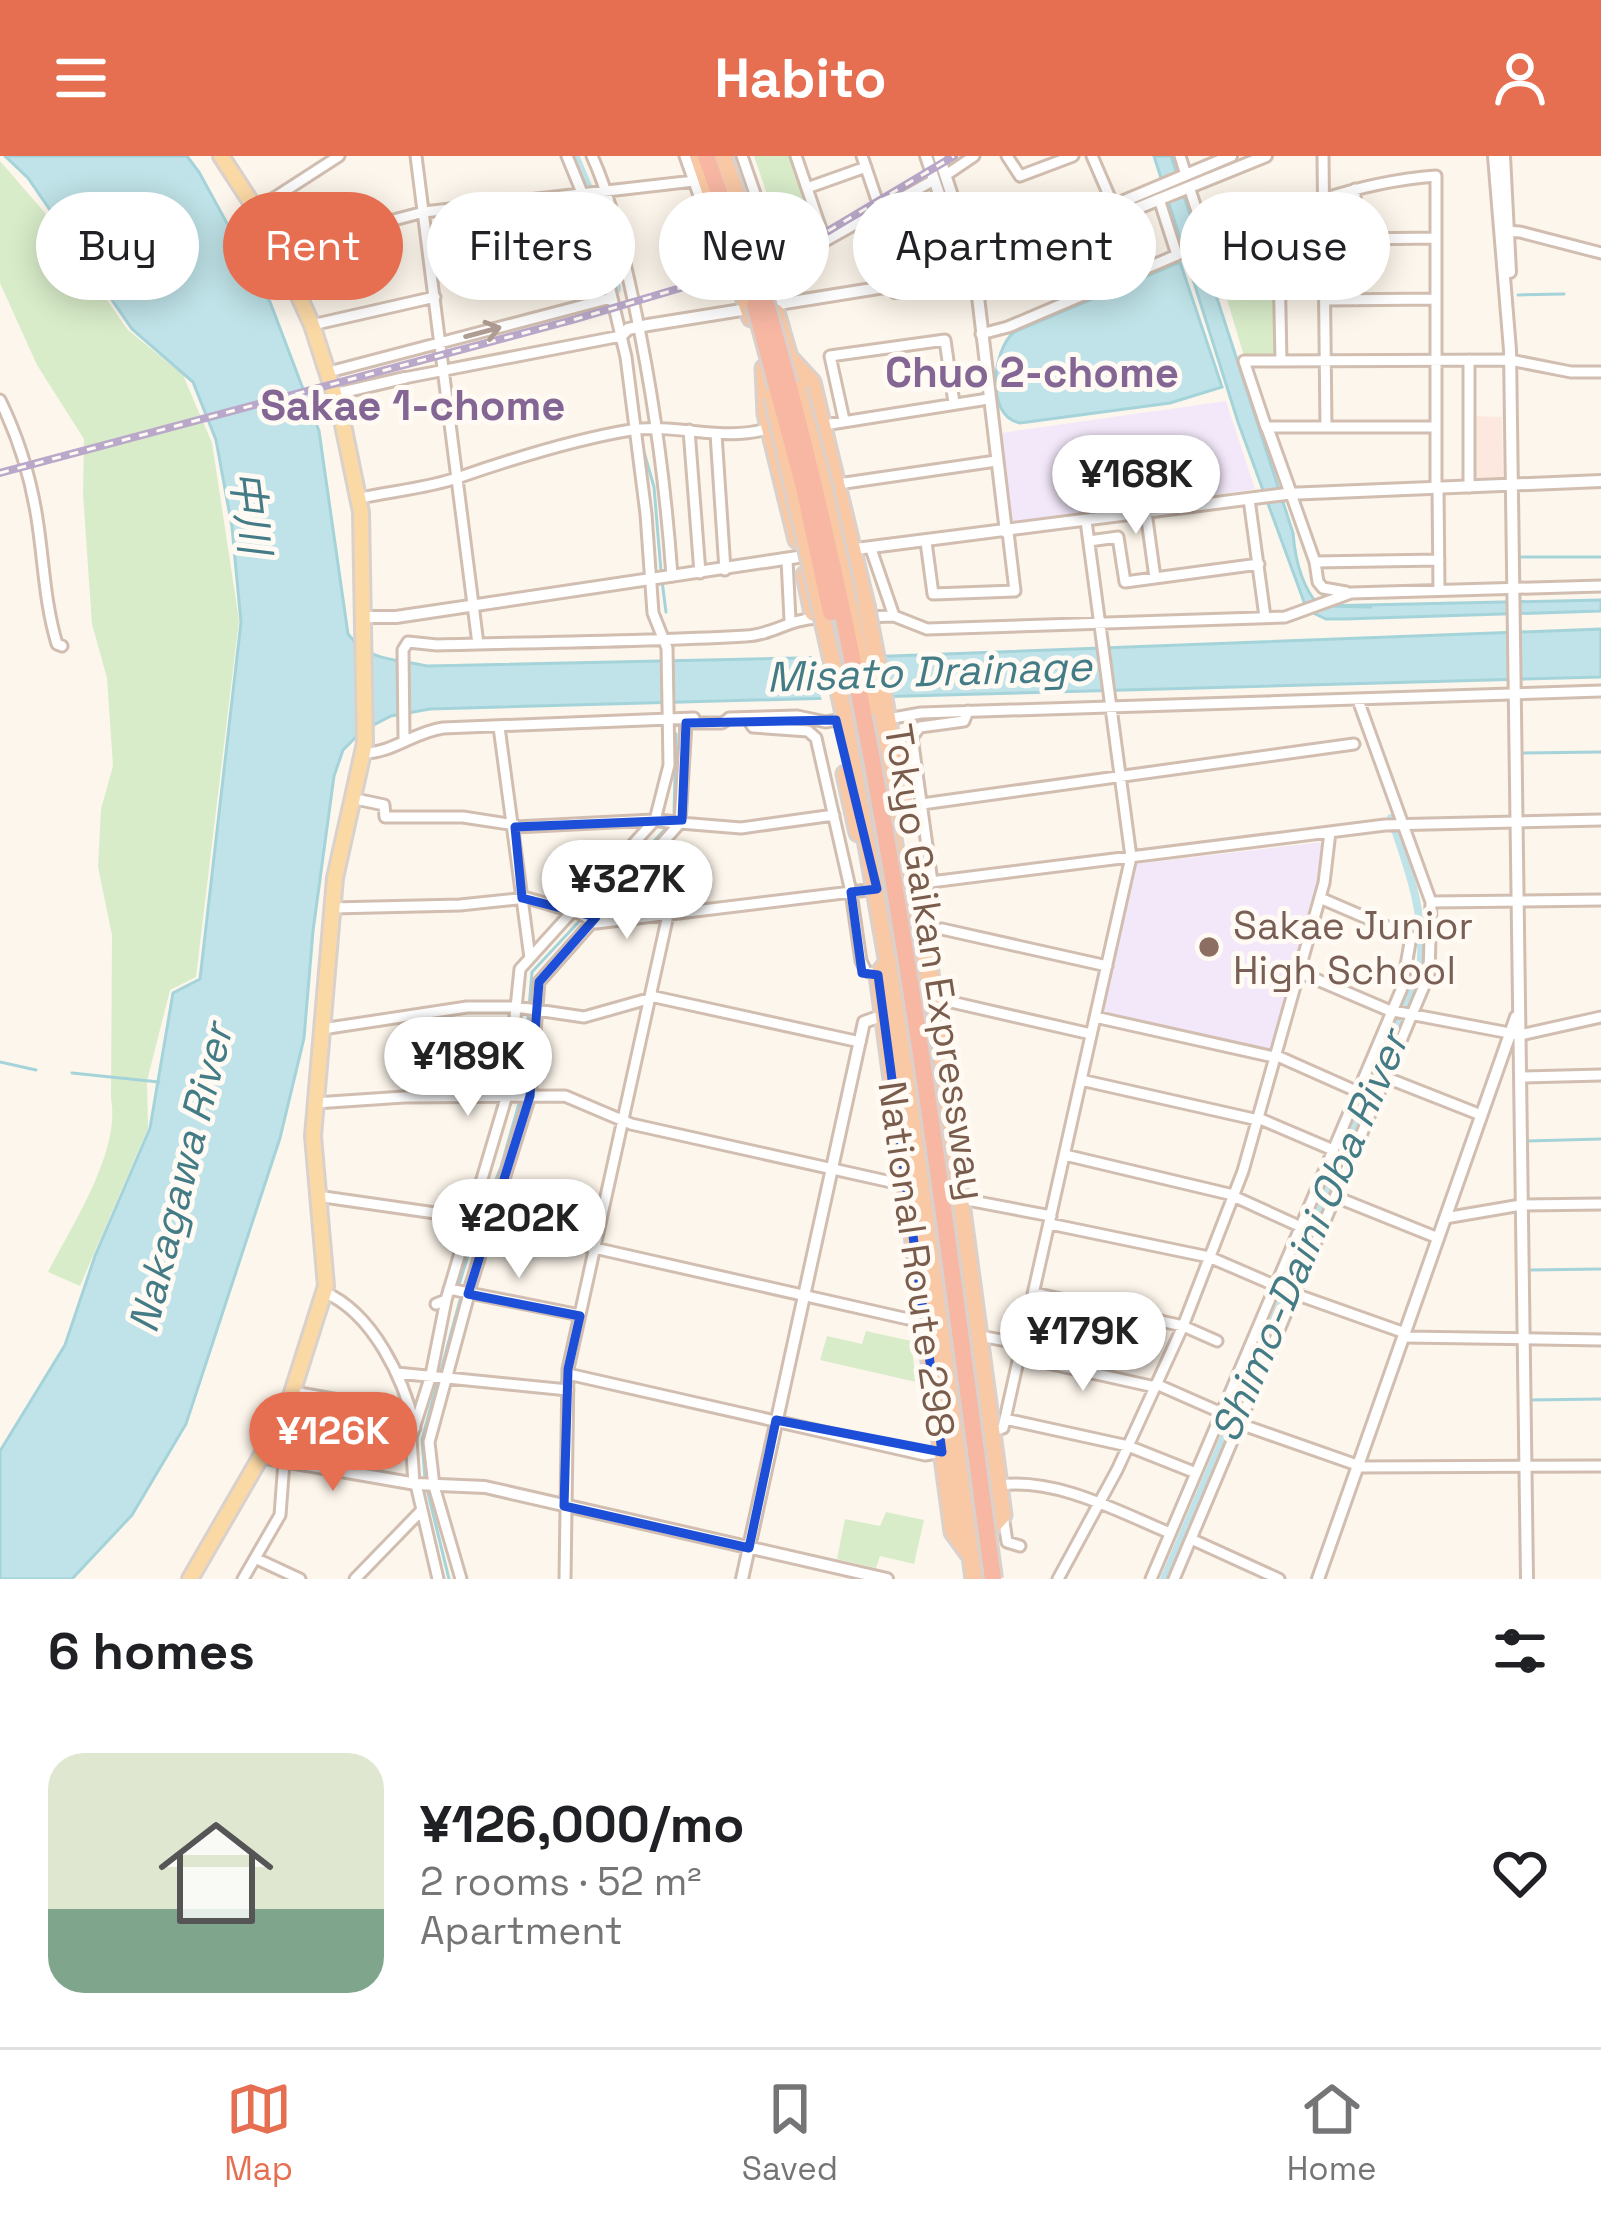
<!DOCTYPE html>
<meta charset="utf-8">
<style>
:root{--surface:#fff;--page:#f6f6f6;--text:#202124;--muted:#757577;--line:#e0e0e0;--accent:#e76f51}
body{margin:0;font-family:"Space Grotesk","Noto Sans JP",sans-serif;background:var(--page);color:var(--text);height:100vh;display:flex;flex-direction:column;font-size:45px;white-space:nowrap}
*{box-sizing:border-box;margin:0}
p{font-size:39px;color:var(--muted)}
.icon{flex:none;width:66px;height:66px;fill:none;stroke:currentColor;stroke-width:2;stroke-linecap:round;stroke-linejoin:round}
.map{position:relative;height:1423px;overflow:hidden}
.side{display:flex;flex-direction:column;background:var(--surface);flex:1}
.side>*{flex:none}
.top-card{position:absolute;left:36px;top:36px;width:1530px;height:108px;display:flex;gap:24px}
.price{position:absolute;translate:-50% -102px;padding:0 27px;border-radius:42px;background:#fff;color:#222;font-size:39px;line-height:78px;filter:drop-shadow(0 3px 6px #0008)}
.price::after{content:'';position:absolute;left:50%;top:72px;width:36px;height:27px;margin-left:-18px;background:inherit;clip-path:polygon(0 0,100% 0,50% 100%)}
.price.selected{background:var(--accent);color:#fff}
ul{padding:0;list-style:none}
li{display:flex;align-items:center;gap:36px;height:300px;padding:0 48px}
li+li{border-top:3px solid var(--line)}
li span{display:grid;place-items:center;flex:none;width:336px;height:240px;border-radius:36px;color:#555}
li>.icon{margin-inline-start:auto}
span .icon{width:144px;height:144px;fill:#fffc;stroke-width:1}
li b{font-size:51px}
h2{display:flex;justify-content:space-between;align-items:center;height:144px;padding:0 48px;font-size:51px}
.chip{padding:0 42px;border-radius:54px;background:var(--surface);box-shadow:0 6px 30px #0003;font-size:42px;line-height:108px}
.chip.selected{background:var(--accent);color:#fff}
header{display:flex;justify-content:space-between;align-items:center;height:156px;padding:0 48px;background:var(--accent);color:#fff;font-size:54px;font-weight:800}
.tab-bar{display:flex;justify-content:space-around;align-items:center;height:168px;border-top:3px solid var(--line);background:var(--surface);font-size:33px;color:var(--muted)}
.tab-bar a{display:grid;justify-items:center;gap:6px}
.tab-bar .selected{color:var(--accent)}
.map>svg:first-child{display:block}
</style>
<header><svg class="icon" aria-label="menu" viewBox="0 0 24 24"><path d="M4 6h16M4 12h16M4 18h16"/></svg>Habito<svg class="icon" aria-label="person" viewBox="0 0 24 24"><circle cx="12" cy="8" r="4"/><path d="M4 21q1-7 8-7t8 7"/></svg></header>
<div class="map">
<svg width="1601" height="1423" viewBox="0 0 1601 1423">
<rect width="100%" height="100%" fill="#fdf6ec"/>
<path fill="#f5e8da" d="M 1349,39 L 1351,139 L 1329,139 L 1329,44 Z"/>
<path fill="#fde8e0" d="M 1472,260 L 1502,261 L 1503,323 L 1472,324 Z"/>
<path fill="#f3e8fa" d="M 1226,245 L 1255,333 L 1013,369 L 1001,277 Z
M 1322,686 L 1319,723 L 1272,895 L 1103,858 L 1135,708 Z"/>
<path fill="#d8ecc9" d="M 754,0 L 792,0 L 817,73 L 784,88 Z
M 0,5 L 58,72 L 127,173 L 183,219 L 212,287 L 239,464 L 196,821 L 170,834 L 147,925 L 148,972 L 80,1130 L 48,1116 C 72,1069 121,995 111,943 L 112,779 L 98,711 L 101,653 L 113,610 L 107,522 L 92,468 L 83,338 L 84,283 L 37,209 L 0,127 Z
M 1271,64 L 1275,67 L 1276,200 L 1244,200 L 1211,90 Z
M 866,1175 L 911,1185 L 916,1226 L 820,1204 L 827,1180 L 862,1188 Z
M 886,1356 L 924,1364 L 914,1408 L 880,1400 L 876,1412 L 837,1403 L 845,1363 L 880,1370 Z"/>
<path fill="#bfe3e8" stroke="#a5d3da" stroke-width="3" d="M 5,0 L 187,0 L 199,16 L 270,146 L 319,275 L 348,478 C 369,506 396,503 427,510 L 892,500 L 1601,473 L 1601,521 L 430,553 L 391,560 L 362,575 L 343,594 L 334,620 L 313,775 L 304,882 L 280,982 L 186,1268 L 132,1359 L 72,1423 L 0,1423 L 0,1295 L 65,1189 L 95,1100 L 150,972 L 173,837 L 200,823 L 241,466 L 232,371 L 216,284 L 193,226 L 132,173 L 28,22 Z
M 1154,0 L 1171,0 L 1293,377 C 1295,402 1302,431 1319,450 L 1601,444 L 1601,455 L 1344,463 L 1326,463 L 1307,454 L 1238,266 Z
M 1180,106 L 1222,231 L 1170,247 L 1020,267 C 985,260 992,195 1014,176 Z"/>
<path fill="#fdf6ec" d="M 885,494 L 895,548 L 823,550 L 811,496 Z"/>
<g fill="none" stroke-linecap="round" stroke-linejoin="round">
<path stroke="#a5d3da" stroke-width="3" d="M 1518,139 L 1564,138
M 642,289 L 654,331 L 661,415
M 1521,401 L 1601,401
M 662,425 L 666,456
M 1327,450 L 1371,451
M 1523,597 L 1601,596
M 674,660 L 676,578
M 1529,883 L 1601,866
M 0,906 L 36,914
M 72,917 L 159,926
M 522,934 L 532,816 L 669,669
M 1527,985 L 1601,983
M 483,1055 L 501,1011 L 520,944
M 1530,1114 L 1601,1113
M 459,1129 L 478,1066
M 440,1218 L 460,1144
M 1529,1244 L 1601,1243
M 425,1323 L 422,1284 L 437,1227
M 427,1333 L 449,1423"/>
<path stroke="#bfe3e8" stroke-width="8" d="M 1164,1423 L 1420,818 C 1426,758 1410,718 1391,662"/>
<path stroke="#bfe3e8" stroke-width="14" d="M 572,0 L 598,61 L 614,132"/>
<defs>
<path id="minor" d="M 416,0 L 478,488
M 592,0 C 610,40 619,82 629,125 C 651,222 665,321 672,420
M 685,0 L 718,93 L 728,102
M 742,0 L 763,61 L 755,91
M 796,0 L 825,85 L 934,24
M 862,0 L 881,56
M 1007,0 L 1020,20 L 1073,0
M 1092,0 L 1114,51
M 1180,0 L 1186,19
M 1323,0 L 1326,271
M 946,19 L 974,0
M 1189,31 L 1208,88 C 1282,56 1354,26 1436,20 L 1436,82 L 1355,83
M 807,32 L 866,11
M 1355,33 L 1356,144
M 257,53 L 339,0
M 1278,58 L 1281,205
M 1504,75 L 1520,76 L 1601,97
M 279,94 L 424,56 L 694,25
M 1325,144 L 1436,143
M 312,169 L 435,141
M 981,178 L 1008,171 L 1177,99 L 1159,43
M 1469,204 L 1469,331
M 329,216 L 611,142
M 404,222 L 621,180
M 0,244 C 19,283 32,326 38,369 C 44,410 45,448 57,488 L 62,490
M 844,264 L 830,200 L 945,184 L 954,247
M 824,269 L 988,243
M 1436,271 L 1436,82
M 689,274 L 700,417
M 716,278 L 725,414
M 838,328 L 996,305
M 1436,332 L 1436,271 L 1266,271 L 1244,205 L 1510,204 L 1571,216 L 1601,216
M 1438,332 L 1439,434
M 1291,338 L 1315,406 L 1318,426 L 1323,432 L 1346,436
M 360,342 C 393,335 429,332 460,321 C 512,303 577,283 631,274 C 678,267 724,287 770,272
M 1249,343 L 1265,461
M 1146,356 L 1155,422
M 1089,385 L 1118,381 L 1125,426 L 1259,408
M 926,386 L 933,438 L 1015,435 L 1008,376
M 871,393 L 894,460
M 787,404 L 790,464
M 1315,406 L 1439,404
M 864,461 L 894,460 L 927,473 L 1285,461 L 1351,437 L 1601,430
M 729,562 L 797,560 L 826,566 L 836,564
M 747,562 L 753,571 L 808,575 L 816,582 L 851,736 L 861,805 L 866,815 L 878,819
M 888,563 L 921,557 L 1601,535
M 499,571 L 530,802
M 404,583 L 403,494 L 408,486 L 437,489 C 540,486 643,486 746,480 C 772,479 789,463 818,462
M 364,597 C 392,597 414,576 443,572 L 694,562
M 351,642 L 384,649 L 385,661 L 463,661 L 515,669
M 922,648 L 1354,588
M 680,667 L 741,672 L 834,659
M 515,671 L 653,664
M 932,726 L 912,581 L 920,571 L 964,565 L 968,555
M 899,730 L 1385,669 L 1601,664
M 1431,746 L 1601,744
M 332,752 L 460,749 L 527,742 L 579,757 L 596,767 L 876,733
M 927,794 L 929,775 L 942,773 L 1107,810
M 1299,816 L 1388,854 L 1520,879 L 1601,861
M 934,846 L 947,845 L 1091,878
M 1095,861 L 1274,901
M 322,873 L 467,851 L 516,851 L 584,861 L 655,841 L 860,886
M 1275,899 L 1356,935
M 1520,921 L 1601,919
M 1387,922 L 1481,959
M 1081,924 L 1258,964
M 315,947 L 404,941 L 565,940 L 631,968 L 891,1026 L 907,1023
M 1258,962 L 1333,994
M 1065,999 L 1233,1039
M 317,1040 L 470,1062
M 1233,1040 L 1301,1071
M 1336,1041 L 1438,1082
M 962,1043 L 1051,1060
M 490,1062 L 590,1091 L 908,1163 L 925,1159
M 1445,1062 L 1521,1049 L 1601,1048
M 1050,1068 L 1209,1101 L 1295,1138 L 1405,1177
M 449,1133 L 580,1159
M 324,1136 C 373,1157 404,1223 415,1272
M 1034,1137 L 1183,1170 L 1217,1185
M 468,1138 L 530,940 L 539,826 L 680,667 L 686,567 L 722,567 L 730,562
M 436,1148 L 446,1144 L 507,939 L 520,813 L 655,664 L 669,609 L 667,492 L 653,457 L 646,358 L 626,201 L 594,66 L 567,0
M 980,1180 L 1023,1188
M 1404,1181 L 1601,1184
M 1020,1201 L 1155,1231
M 397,1217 L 568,1234
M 568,1218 L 925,1299 L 942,1296
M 1156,1228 L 1222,1257
M 294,1236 L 411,1257
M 1005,1263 L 1128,1290 L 1196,1317
M 1240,1268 L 1357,1309
M 993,1275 L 1003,1272 L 1131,701 L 1086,365
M 1357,1311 L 1601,1310
M 414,1328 L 411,1282 L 431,1219 L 446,1144
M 416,1328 L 438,1423
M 1000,1329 C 1058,1322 1119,1356 1170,1377
M 1003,1359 L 1007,1386 L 1020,1390
M 1191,1383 L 1279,1423
M 257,1403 L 300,1423
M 243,1423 L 280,1359 L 284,1306
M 355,1423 L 420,1356
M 461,1423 L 434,1330 L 429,1286 L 469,1138
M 565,1423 L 568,1213 L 668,759
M 1058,1423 L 1117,1314 L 1183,1170 L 1243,1015 L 1324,727 L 1330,676
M 1151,1423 L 1402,832 L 1411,781 L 1320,742
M 1174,1423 L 1429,818 L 1431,746 L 1358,544"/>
<path id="tertiary" d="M 926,0 L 966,117
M 939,0 L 974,107 L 1006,376
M 1494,0 L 1510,194 L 1527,1423
M 1504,0 L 1510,116
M 895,136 L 968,121 L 1266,0
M 621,180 L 628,173 L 648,169 L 922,125 L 955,116 L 1231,0
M 335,238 L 404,222
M 1267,271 L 1291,338
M 848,394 L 1286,338 L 1601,325
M 363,461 L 396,461 L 811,399
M 655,664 L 680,667
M 261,1301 L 416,1328 L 485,1331 L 887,1423
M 742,1423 L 864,866 L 884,859
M 1318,1423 L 1516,861"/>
<path id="primary" d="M 190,1423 L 285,1259 L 326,1130 L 313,980 L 335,722 L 365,587 L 361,356 L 341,259 L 312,169 L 269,74 L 221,0"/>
<path id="trunk" d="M 698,0 L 751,162
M 723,0 L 754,88
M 776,156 L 798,233
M 789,201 L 812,226 L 866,449
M 764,212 L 766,258 L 797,384
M 805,419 L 813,457
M 885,548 L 902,645 L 896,668
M 871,551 L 920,843
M 843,553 L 902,887 L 974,1423
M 845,618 L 858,677
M 911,778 L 927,794 L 1003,1359 L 992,1371
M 889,804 L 878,819 L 953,1376 L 969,1398"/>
<path id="motorway" d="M 706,0 L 734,79"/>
</defs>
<use href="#minor" stroke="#d1beb0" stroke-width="15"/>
<use href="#tertiary" stroke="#d1beb0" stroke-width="16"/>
<use href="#primary" stroke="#dad1cd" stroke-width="20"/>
<use href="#trunk" stroke="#dad1cd" stroke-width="21"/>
<use href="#motorway" stroke="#dad1cd" stroke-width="22"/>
<use href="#minor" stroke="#fff" stroke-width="9"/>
<use href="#tertiary" stroke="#fff" stroke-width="10"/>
<use href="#primary" stroke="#fbd9a5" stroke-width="14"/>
<use href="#trunk" stroke="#f9c8a4" stroke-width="15"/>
<use href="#motorway" stroke="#f7b7a3" stroke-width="16"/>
<defs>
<path id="rail" d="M 0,317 L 576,163 L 741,114 L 813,84 L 954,0"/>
</defs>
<use href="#rail" stroke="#b9a8c9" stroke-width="8"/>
<use href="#rail" stroke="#fffaf3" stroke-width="3" stroke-dasharray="9" stroke-linecap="butt"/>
<defs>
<path id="trunk-bridge" d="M 798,233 L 822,322 L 871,551
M 772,240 L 843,553
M 866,449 L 885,548"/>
<path id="motorway-bridge" d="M 745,77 C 880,514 932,971 993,1423
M 755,149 L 803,327 L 831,456"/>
</defs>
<use href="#trunk-bridge" stroke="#dad1cd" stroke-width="21" stroke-linecap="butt"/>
<use href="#motorway-bridge" stroke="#dad1cd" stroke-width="22" stroke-linecap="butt"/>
<use href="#trunk-bridge" stroke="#f9c8a4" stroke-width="15"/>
<use href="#motorway-bridge" stroke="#f7b7a3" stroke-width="16"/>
</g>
<defs><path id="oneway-shaft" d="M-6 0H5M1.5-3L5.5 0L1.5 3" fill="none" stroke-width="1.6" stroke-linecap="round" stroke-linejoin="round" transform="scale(3)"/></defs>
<use stroke="#af9d94" href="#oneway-shaft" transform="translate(483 176) rotate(-15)"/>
<path fill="none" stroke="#1d4ed8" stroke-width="9" stroke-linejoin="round" d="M 836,564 L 877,733 L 851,736 L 862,817 L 878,819 L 942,1296 L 776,1264 L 749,1392 L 564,1350 L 568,1213 L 580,1160 L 468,1138 L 530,940 L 539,826 L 596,761 L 522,742 L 515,671 L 682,664 L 686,567 Z"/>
<circle fill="#8d6e63" stroke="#fffaf3" stroke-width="4.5" cx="1209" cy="791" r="12"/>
<g text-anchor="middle" stroke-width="10" stroke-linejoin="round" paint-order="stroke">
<g font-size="39" fill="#785e54" stroke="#fffaf3" text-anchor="start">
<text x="1233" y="783">Sakae Junior<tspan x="1233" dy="45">High School</tspan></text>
</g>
<g font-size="39" fill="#7a5c4d" stroke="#fffaf3">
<text transform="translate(936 806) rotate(81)" y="14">Tokyo Gaikan Expressway</text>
<text transform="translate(917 1103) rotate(82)" y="14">National Route 298</text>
</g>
<g font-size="42" font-weight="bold" fill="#846695" stroke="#fffaf3">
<text x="1032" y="231">Chuo 2-chome</text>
<text x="413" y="264">Sakae 1-chome</text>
</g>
<g font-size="42" font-style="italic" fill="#437c86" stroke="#fffaf3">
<text transform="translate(251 356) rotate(83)" y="15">中川</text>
<text transform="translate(929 515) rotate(-2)" y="15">Misato Drainage</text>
<text transform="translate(180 1022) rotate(-76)" y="15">Nakagawa River</text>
<text transform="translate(1309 1080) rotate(-67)" y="15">Shimo-Daini Oba River</text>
</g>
</g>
</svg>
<b class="price" style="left:1136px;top:381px">¥168K</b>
<b class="price" style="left:627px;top:786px">¥327K</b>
<b class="price" style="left:468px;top:963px">¥189K</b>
<b class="price" style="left:519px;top:1125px">¥202K</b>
<b class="price" style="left:1083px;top:1238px">¥179K</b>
<b class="price selected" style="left:333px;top:1338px">¥126K</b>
<div class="top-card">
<a class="chip">Buy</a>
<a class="chip selected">Rent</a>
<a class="chip">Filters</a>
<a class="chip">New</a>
<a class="chip">Apartment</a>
<a class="chip">House</a>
</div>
</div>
<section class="side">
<h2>6 homes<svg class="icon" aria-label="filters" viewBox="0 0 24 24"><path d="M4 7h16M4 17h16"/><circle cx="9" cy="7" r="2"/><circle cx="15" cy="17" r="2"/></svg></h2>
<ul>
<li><span style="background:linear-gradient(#dfe7d0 65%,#7fa58c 0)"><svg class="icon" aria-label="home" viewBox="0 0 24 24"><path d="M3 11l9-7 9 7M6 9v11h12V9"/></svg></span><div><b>¥126,000/mo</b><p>2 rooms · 52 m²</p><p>Apartment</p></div><svg class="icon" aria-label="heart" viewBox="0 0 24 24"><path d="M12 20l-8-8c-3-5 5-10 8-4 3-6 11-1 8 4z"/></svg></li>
</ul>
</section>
<nav class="tab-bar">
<a class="selected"><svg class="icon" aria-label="map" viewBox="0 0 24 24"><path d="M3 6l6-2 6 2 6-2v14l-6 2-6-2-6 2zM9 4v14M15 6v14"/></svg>Map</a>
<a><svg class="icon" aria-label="saved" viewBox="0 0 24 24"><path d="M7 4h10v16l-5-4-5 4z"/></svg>Saved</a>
<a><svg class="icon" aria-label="home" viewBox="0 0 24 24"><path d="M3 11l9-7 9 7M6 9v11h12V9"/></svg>Home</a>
</nav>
